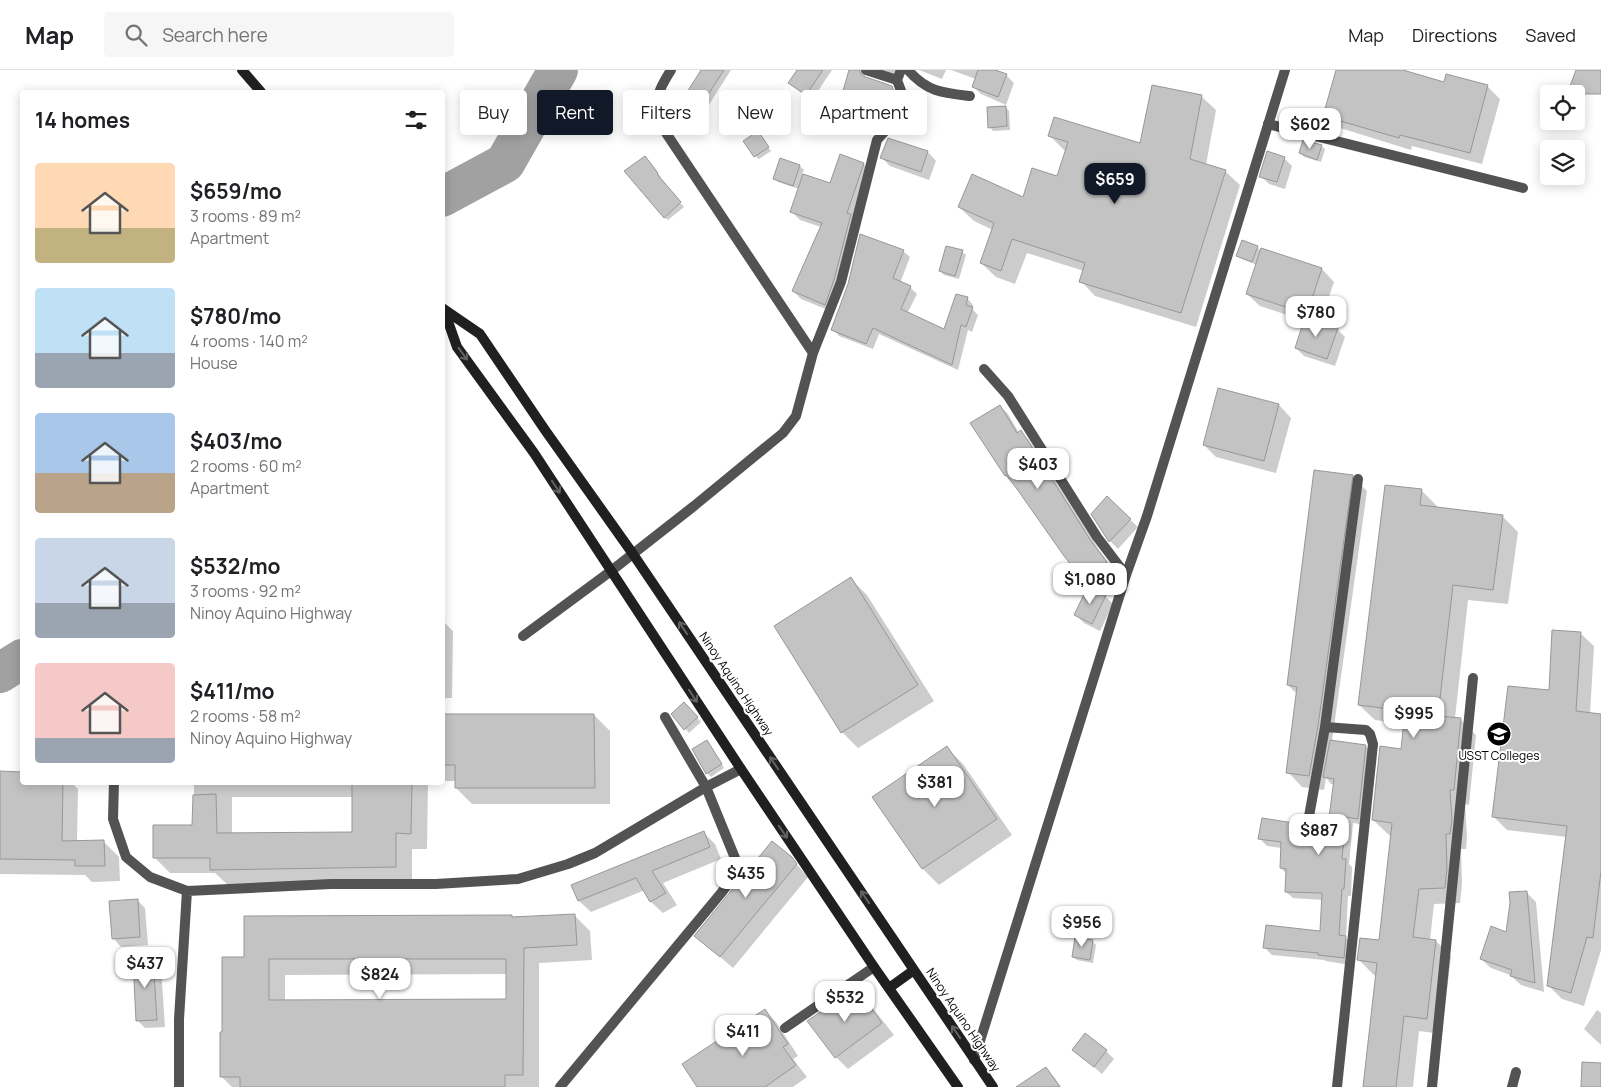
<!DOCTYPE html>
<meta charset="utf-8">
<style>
:root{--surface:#fff;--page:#f6f6f6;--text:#202124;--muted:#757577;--line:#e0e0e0;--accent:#111827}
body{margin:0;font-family:Manrope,sans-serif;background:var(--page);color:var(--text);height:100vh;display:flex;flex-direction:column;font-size:19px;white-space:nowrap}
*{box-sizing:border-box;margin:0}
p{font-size:16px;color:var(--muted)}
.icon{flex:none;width:28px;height:28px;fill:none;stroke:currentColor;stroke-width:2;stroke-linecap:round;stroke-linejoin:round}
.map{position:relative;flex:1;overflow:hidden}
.drawer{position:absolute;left:20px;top:20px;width:425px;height:695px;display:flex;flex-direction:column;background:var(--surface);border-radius:5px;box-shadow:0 2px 12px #0003}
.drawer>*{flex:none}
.banner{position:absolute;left:460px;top:20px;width:475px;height:45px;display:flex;gap:10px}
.fabs{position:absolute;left:1540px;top:15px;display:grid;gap:10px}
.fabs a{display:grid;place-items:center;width:45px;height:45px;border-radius:5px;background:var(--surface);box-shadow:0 2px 12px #0003;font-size:25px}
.price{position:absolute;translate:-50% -42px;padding:0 11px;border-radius:10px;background:#fff;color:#222;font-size:16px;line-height:32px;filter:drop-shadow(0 1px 2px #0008)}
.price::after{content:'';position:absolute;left:50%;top:30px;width:15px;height:11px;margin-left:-8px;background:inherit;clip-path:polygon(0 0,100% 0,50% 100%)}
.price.on{background:var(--accent);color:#fff}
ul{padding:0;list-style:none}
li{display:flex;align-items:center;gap:15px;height:125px;padding:0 15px}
li span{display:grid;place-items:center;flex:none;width:140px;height:100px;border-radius:5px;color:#555}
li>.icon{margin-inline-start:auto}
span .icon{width:60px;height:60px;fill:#fffc;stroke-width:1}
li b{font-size:21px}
h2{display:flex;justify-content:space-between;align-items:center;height:60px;padding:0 15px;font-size:21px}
.pill{padding:0 18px;border-radius:5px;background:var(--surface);box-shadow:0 2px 12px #0003;font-size:18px;line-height:45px}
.pill.on{background:var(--accent);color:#fff}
header{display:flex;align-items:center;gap:30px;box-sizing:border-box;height:70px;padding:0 25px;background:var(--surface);border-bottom:1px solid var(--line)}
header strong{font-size:24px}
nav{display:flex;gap:28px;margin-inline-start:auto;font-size:18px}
.search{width:350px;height:45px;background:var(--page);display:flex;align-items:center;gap:12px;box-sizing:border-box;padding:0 18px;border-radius:5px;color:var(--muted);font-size:19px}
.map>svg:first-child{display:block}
</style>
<header>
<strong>Map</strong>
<div class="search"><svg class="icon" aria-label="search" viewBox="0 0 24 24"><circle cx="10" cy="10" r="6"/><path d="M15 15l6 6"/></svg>Search here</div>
<nav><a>Map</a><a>Directions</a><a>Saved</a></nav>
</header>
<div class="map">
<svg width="1601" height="1017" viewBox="0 0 1601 1017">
<rect width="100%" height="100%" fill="#fff"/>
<path fill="#0003" fill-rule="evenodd" d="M 702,0 L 731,0 L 705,41 L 686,27 Z
M 798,0 L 832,0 L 812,30 L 795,18 L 790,13 Z
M 850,0 L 869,0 L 865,3 L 865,8 L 891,17 L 897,23 L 899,28 L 899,46 L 848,33 L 843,27 Z
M 879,0 L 899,0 L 898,6 Z
M 919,0 L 946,0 L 942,9 Z
M 951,0 L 991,0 L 1006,5 L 1014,13 L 1006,35 L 981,24 L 973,16 L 976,9 Z
M 1338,0 L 1399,0 L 1444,14 L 1487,16 L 1500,29 L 1482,94 L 1412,76 L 1411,80 L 1337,57 L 1324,45 Z
M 1545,21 L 1554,24 L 1549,24 L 1549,44 L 1544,43 L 1540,39 Z
M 1201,26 L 1216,40 L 1206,95 L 1225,101 L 1240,115 L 1196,257 L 1095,226 L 1081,211 L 1084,201 L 1027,183 L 1015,214 L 996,207 L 981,193 L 993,160 L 974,151 L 959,137 L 1024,128 L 1058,108 L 1067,81 L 1064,80 L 1049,65 L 1141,75 Z
M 1005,37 L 1009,41 L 1010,60 L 993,61 L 990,57 Z
M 758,63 L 771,81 L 759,89 L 755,86 Z
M 889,69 L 928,82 L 936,91 L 929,110 L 890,96 L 882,88 Z
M 1321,76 L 1325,79 L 1321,92 L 1304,87 L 1300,83 Z
M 1284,88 L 1292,96 L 1285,119 L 1269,114 L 1261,106 Z
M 781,90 L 800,96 L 804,100 L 802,104 L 830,114 L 863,94 L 872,102 L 833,242 L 801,229 L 793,221 L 821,157 L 800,150 L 792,142 L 799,119 L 778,112 L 775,109 Z
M 648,91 L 661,107 L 659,108 L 684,137 L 668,150 L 664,147 Z
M 1257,177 L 1261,181 L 1322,199 L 1334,212 L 1320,253 L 1337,259 L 1345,267 L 1335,296 L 1304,286 L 1296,278 L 1305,251 L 1260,236 L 1247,224 L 1257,195 L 1242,189 L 1238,186 Z
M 903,181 L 910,187 L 900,213 L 910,217 L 917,224 L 907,244 L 945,261 L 967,228 L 973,235 L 972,239 L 978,245 L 972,262 L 968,260 L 958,300 L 879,264 L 873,279 L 839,266 L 833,259 Z
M 962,182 L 966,185 L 959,209 L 944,205 L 940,201 Z
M 1279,335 L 1291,348 L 1276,403 L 1216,387 L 1204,375 Z
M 1000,336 L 1008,344 L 1019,363 L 1021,362 L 1029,370 L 1099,480 L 1114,500 L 1093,518 L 1085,510 L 1013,412 L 1006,405 L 972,353 Z
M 1352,406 L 1367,421 L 1332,671 L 1365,676 L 1372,682 L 1365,755 L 1353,753 L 1349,794 L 1352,797 L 1351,826 L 1348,826 L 1346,868 L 1352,874 L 1350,895 L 1326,891 L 1324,890 L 1272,885 L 1265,878 L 1321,862 L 1323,830 L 1293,828 L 1286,822 L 1287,804 L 1281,798 L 1282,778 L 1267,776 L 1260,769 L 1295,754 L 1301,753 L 1307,760 L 1329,756 L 1335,714 L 1331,714 L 1326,708 L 1324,720 L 1302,717 L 1288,702 L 1297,624 L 1288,615 Z
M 1422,421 L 1437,436 L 1437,438 L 1502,446 L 1518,462 L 1508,534 L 1468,530 L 1455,648 L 1460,649 L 1476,665 L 1469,735 L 1465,734 L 1467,767 L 1466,779 L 1461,779 L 1462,814 L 1460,833 L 1434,834 L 1430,870 L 1436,871 L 1451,886 L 1442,964 L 1419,961 L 1413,1017 L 1364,1017 L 1377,906 L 1374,905 L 1359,890 L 1380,872 L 1392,766 L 1389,765 L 1373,750 L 1402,680 L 1405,654 L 1375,650 L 1359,635 Z
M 1107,428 L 1138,457 L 1118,479 L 1110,471 L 1092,444 Z
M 851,509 L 867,525 L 934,631 L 858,678 L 842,662 Z
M 1105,526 L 1113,534 L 1100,561 L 1084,553 L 1076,545 Z
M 442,550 L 453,561 L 452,628 L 442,628 Z
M 1580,563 L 1594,576 L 1590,644 L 1601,645 L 1601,880 L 1584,936 L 1562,929 L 1549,916 L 1567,767 L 1507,760 L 1493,746 L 1550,621 Z
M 684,634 L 701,652 L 689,663 L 673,644 Z
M 442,645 L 594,645 L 610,661 L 610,734 L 472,734 L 456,718 L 456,711 L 442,711 Z
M 707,672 L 724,698 L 711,707 L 707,703 Z
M 947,678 L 963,694 L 1012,765 L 939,815 L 923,799 L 874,727 Z
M 0,703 L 22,703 L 22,712 L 71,712 L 78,719 L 77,772 L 104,772 L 119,787 L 120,811 L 92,812 L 85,805 L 0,804 Z
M 194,712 L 428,712 L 427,779 L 412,779 L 412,812 L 228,815 L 215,803 L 170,803 L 154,787 L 194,756 ZM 232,727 L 354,727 L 354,763 L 232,764 Z
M 703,762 L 715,774 L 721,789 L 663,813 L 677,835 L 663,843 L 651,832 L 645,820 L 591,842 L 579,831 Z
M 791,788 L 808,807 L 733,898 L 696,866 Z
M 1526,822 L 1536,832 L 1544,922 L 1521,915 L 1510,905 L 1491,898 L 1481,889 L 1508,863 Z
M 137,830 L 145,838 L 148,875 L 121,877 L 113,868 Z
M 574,845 L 590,861 L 592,890 L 539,893 L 539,1017 L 232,1017 L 221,1006 L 223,963 L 245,888 L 513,849 ZM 508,904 L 507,930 L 285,931 L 285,905 Z
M 1092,871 L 1096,875 L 1093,893 L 1077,890 L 1073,887 Z
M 153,889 L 161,897 L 165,957 L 145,958 L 137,950 Z
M 860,925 L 872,937 L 894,965 L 848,999 L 836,987 L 855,928 Z
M 1597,940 L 1601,943 L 1601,975 L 1584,959 Z
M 764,941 L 776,952 L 798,986 L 793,989 L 807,1007 L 793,1017 L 699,1017 Z
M 1073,979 L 1106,981 L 1114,989 L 1102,1004 Z
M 1046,999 L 1054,1007 L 1061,1017 L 1022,1017 Z"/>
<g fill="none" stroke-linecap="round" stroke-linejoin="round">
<path stroke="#a1a1a1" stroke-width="40" d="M 442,127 L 505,93 L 558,0
M 0,603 L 22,589"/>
</g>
<path fill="#c3c3c3" stroke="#979797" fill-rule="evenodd" d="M 701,0 L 724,0 L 700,37 L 684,27 Z
M 797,0 L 823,0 L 806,25 L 788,13 Z
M 849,0 L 859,0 L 861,4 L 863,6 L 892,16 L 894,22 L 893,41 L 841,28 Z
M 978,0 L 995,0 L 1007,4 L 998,27 L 972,17 Z
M 1336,0 L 1403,0 L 1444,12 L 1446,4 L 1488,15 L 1470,83 L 1400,65 L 1399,68 L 1323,46 Z
M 1576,0 L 1601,0 L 1601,24 L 1567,24 Z
M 1152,15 L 1202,25 L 1190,89 L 1226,100 L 1181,243 L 1079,212 L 1085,193 L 1012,169 L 1001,201 L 980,193 L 994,153 L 958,137 L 972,104 L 1023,127 L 1032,98 L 1057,106 L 1068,72 L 1048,66 L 1054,47 L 1140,73 Z
M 1006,36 L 1007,56 L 988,58 L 987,37 Z
M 758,61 L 769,77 L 754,87 L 743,71 Z
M 888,68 L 928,81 L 921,102 L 880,88 Z
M 1303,70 L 1322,75 L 1317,90 L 1299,83 Z
M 1267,81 L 1285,87 L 1277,112 L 1259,107 Z
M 840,84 L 864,93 L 847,143 L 851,144 L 834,210 L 825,235 L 792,221 L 822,153 L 790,142 L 803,104 L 830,113 Z
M 645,86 L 658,103 L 657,104 L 681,132 L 664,148 L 624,101 Z
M 780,88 L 800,95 L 793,116 L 773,109 Z
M 860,164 L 904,180 L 893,208 L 911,216 L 901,239 L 944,259 L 956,224 L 968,227 L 966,235 L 973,237 L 966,257 L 961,255 L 952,295 L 873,258 L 866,274 L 831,260 L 848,214 Z
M 1242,170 L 1258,176 L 1252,192 L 1236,186 Z
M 946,176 L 963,180 L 955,206 L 939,201 Z
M 1261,178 L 1322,198 L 1307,244 L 1246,224 Z
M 1305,247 L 1338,258 L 1327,289 L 1295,278 Z
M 1218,318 L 1279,334 L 1264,391 L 1203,375 Z
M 1000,335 L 1017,363 L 1021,360 L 1091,471 L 1107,492 L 1084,511 L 1064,486 L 1017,419 L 1006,405 L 1005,406 L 970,353 Z
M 1314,400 L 1353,405 L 1318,656 L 1309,706 L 1286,703 L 1297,617 L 1287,615 Z
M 1385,415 L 1422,419 L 1420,435 L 1503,445 L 1493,520 L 1453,515 L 1438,646 L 1461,648 L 1454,720 L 1450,720 L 1452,750 L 1450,764 L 1446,764 L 1447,798 L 1445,818 L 1419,819 L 1413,867 L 1436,870 L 1427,949 L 1404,946 L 1396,1017 L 1363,1017 L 1377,893 L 1357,890 L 1360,868 L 1379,870 L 1392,753 L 1372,750 L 1380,676 L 1401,679 L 1405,641 L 1358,635 Z
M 1107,426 L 1131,449 L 1109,472 L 1091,444 Z
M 851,507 L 918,615 L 841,663 L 774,556 Z
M 1088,516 L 1106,525 L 1092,554 L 1074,545 Z
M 1552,560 L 1581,562 L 1576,641 L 1601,644 L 1601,801 L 1593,868 L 1587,867 L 1571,923 L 1547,916 L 1567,756 L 1492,747 L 1508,616 L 1549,620 Z
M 684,632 L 698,647 L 684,660 L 671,644 Z
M 442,644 L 594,644 L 595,718 L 455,718 L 455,695 L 442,695 Z
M 707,670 L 722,694 L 706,704 L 692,679 Z
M 1330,670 L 1366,675 L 1358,749 L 1346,747 L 1342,789 L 1346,789 L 1344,819 L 1342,819 L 1339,865 L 1346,866 L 1344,888 L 1318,885 L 1318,883 L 1263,878 L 1266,855 L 1320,861 L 1322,823 L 1285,822 L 1286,799 L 1280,798 L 1281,772 L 1258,769 L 1262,748 L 1294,753 L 1294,751 L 1301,752 L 1303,757 L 1307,759 L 1313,757 L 1315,753 L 1328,755 L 1334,709 L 1323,707 Z
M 947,676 L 997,749 L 922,799 L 872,727 Z
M 0,701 L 22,702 L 22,712 L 63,712 L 62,771 L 104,770 L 105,796 L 75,796 L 75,790 L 0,789 Z
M 352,712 L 412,712 L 411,764 L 396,763 L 396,797 L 210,800 L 210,788 L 153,788 L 153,755 L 192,755 L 193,725 L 216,724 L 217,763 L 352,762 Z
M 704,761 L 710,777 L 652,801 L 666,823 L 650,832 L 636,808 L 578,831 L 571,815 Z
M 772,771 L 792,787 L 797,794 L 720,887 L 694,866 Z
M 1527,821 L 1535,913 L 1510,906 L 1512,900 L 1480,889 L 1491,856 L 1506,862 L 1510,833 L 1509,822 Z
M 138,829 L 140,867 L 112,869 L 109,831 Z
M 575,844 L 577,875 L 524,878 L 523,1005 L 505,1005 L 505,1017 L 240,1017 L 240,1007 L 220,1007 L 220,962 L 222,962 L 222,887 L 244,887 L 244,846 L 512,845 L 512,847 ZM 269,889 L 506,889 L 506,929 L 269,930 Z
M 1075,867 L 1093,870 L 1090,890 L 1072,887 Z
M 153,887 L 157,950 L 136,951 L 133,889 Z
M 850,922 L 854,927 L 860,923 L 882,953 L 835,988 L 807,951 Z
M 765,939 L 788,974 L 783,977 L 796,995 L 765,1017 L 697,1017 L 682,994 Z
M 1085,963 L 1107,980 L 1094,997 L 1072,980 Z
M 1582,992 L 1601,993 L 1601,1017 L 1581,1017 Z
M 1046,997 L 1060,1017 L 1016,1017 Z"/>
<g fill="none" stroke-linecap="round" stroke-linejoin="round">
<path stroke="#535353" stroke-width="10" d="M 866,0 L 897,10
M 1268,54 L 1523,118
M 523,566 L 611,501
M 1325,657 L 1366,660 L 1370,664 L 1373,674 L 1337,1017
M 114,712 L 113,749 L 126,787 L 150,807 L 187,821 L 331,814 L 436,814 L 518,809 L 568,794 L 595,783 L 706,717 L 741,699
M 1308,752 L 1325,657 L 1358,409
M 785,958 L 874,897
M 179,1017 L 179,949 L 187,821
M 560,1017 L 722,822 L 734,805 L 735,788 L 706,717 L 665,647
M 1432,1017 L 1473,608
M 1512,1017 L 1516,1002"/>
<path stroke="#535353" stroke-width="10" d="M 671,0 C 657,22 655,27 660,54 L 813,283
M 908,0 C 927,22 943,23 970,26
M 984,299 L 1008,326 L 1097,467 L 1126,505
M 611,501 L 694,436 L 783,363 L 796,346 L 813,283 L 841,212 L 877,70 L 907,37 L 897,10 L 901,0
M 974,990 L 1126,505 L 1147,446 L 1285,0"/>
<path stroke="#202020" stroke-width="10" d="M 242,0 L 261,22
M 442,238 L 480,264 L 545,360 L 633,484 L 993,1017
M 444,240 L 457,277 L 534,383 L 741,699 L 874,897 L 958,1017
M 889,918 L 914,900"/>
</g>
<defs><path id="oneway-shaft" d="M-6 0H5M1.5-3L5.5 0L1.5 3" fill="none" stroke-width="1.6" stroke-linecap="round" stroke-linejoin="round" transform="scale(1.25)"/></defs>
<g stroke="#636363">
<use href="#oneway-shaft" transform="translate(463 284) rotate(54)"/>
<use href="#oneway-shaft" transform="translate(556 417) rotate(57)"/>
<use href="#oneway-shaft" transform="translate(683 558) rotate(-124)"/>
<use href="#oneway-shaft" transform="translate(693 626) rotate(57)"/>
<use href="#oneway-shaft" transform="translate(774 693) rotate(-124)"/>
<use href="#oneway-shaft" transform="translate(783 762) rotate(56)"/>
<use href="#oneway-shaft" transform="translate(865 827) rotate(-124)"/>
<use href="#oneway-shaft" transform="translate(956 962) rotate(-124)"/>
</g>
<defs>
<symbol id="university-disc" viewBox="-11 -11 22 22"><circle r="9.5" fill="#000" stroke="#fff"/><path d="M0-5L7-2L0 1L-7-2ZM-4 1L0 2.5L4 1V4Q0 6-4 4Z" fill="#fff"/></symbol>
</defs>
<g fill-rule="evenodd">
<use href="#university-disc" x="1485" y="650" width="28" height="28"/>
</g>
<g text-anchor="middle" stroke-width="4" stroke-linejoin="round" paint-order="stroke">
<g font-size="12" fill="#000" stroke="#fff">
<text transform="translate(736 614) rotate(56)" y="4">Ninoy Aquino Highway</text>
<text transform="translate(963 950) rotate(56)" y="4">Ninoy Aquino Highway</text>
</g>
<g font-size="12" fill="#000" stroke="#fff">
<text x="1499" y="690">USST Colleges</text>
</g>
</g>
</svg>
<div class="fabs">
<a><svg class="icon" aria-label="locate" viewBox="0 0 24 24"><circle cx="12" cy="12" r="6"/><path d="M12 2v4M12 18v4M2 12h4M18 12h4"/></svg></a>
<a><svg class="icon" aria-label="layers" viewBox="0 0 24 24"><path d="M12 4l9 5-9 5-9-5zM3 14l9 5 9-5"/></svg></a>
</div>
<b class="price" style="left:1310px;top:80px">$602</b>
<b class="price on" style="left:1115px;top:135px">$659</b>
<b class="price" style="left:1316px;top:268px">$780</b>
<b class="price" style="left:1038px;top:420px">$403</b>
<b class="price" style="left:1090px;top:535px">$1,080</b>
<b class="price" style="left:1414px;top:669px">$995</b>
<b class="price" style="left:935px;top:738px">$381</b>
<b class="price" style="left:1319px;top:786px">$887</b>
<b class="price" style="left:746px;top:829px">$435</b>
<b class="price" style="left:1082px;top:878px">$956</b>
<b class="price" style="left:145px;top:919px">$437</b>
<b class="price" style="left:380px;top:930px">$824</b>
<b class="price" style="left:845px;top:953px">$532</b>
<b class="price" style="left:743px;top:987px">$411</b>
<div class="banner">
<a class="pill">Buy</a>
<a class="pill on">Rent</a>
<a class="pill">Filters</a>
<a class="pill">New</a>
<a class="pill">Apartment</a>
</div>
<section class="drawer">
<h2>14 homes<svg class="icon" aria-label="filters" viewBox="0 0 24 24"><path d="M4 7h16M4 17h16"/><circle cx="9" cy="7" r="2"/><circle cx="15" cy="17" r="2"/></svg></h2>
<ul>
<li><span style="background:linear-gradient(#ffd9b3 65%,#c2b280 0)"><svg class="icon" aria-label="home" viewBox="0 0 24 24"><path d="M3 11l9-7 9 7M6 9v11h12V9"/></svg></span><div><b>$659/mo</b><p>3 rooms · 89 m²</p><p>Apartment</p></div></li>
<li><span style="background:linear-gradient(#bfe0f5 65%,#9aa5b1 0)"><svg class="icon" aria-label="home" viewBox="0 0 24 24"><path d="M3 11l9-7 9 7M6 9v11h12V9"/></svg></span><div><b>$780/mo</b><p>4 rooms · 140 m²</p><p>House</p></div></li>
<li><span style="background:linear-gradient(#a9c7e8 60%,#b9a48a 0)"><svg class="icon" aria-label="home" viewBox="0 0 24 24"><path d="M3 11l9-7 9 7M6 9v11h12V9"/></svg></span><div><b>$403/mo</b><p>2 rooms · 60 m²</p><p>Apartment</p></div></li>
<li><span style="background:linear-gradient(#c9d6e8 65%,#9aa5b1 0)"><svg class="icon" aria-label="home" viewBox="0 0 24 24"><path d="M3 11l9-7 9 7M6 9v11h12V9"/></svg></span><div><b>$532/mo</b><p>3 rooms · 92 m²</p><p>Ninoy Aquino Highway</p></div></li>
<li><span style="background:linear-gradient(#f6c9c9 75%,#9aa5b1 0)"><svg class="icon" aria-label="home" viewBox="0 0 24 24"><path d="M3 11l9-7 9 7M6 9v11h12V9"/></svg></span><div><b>$411/mo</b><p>2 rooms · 58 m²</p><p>Ninoy Aquino Highway</p></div></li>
</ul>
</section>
</div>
